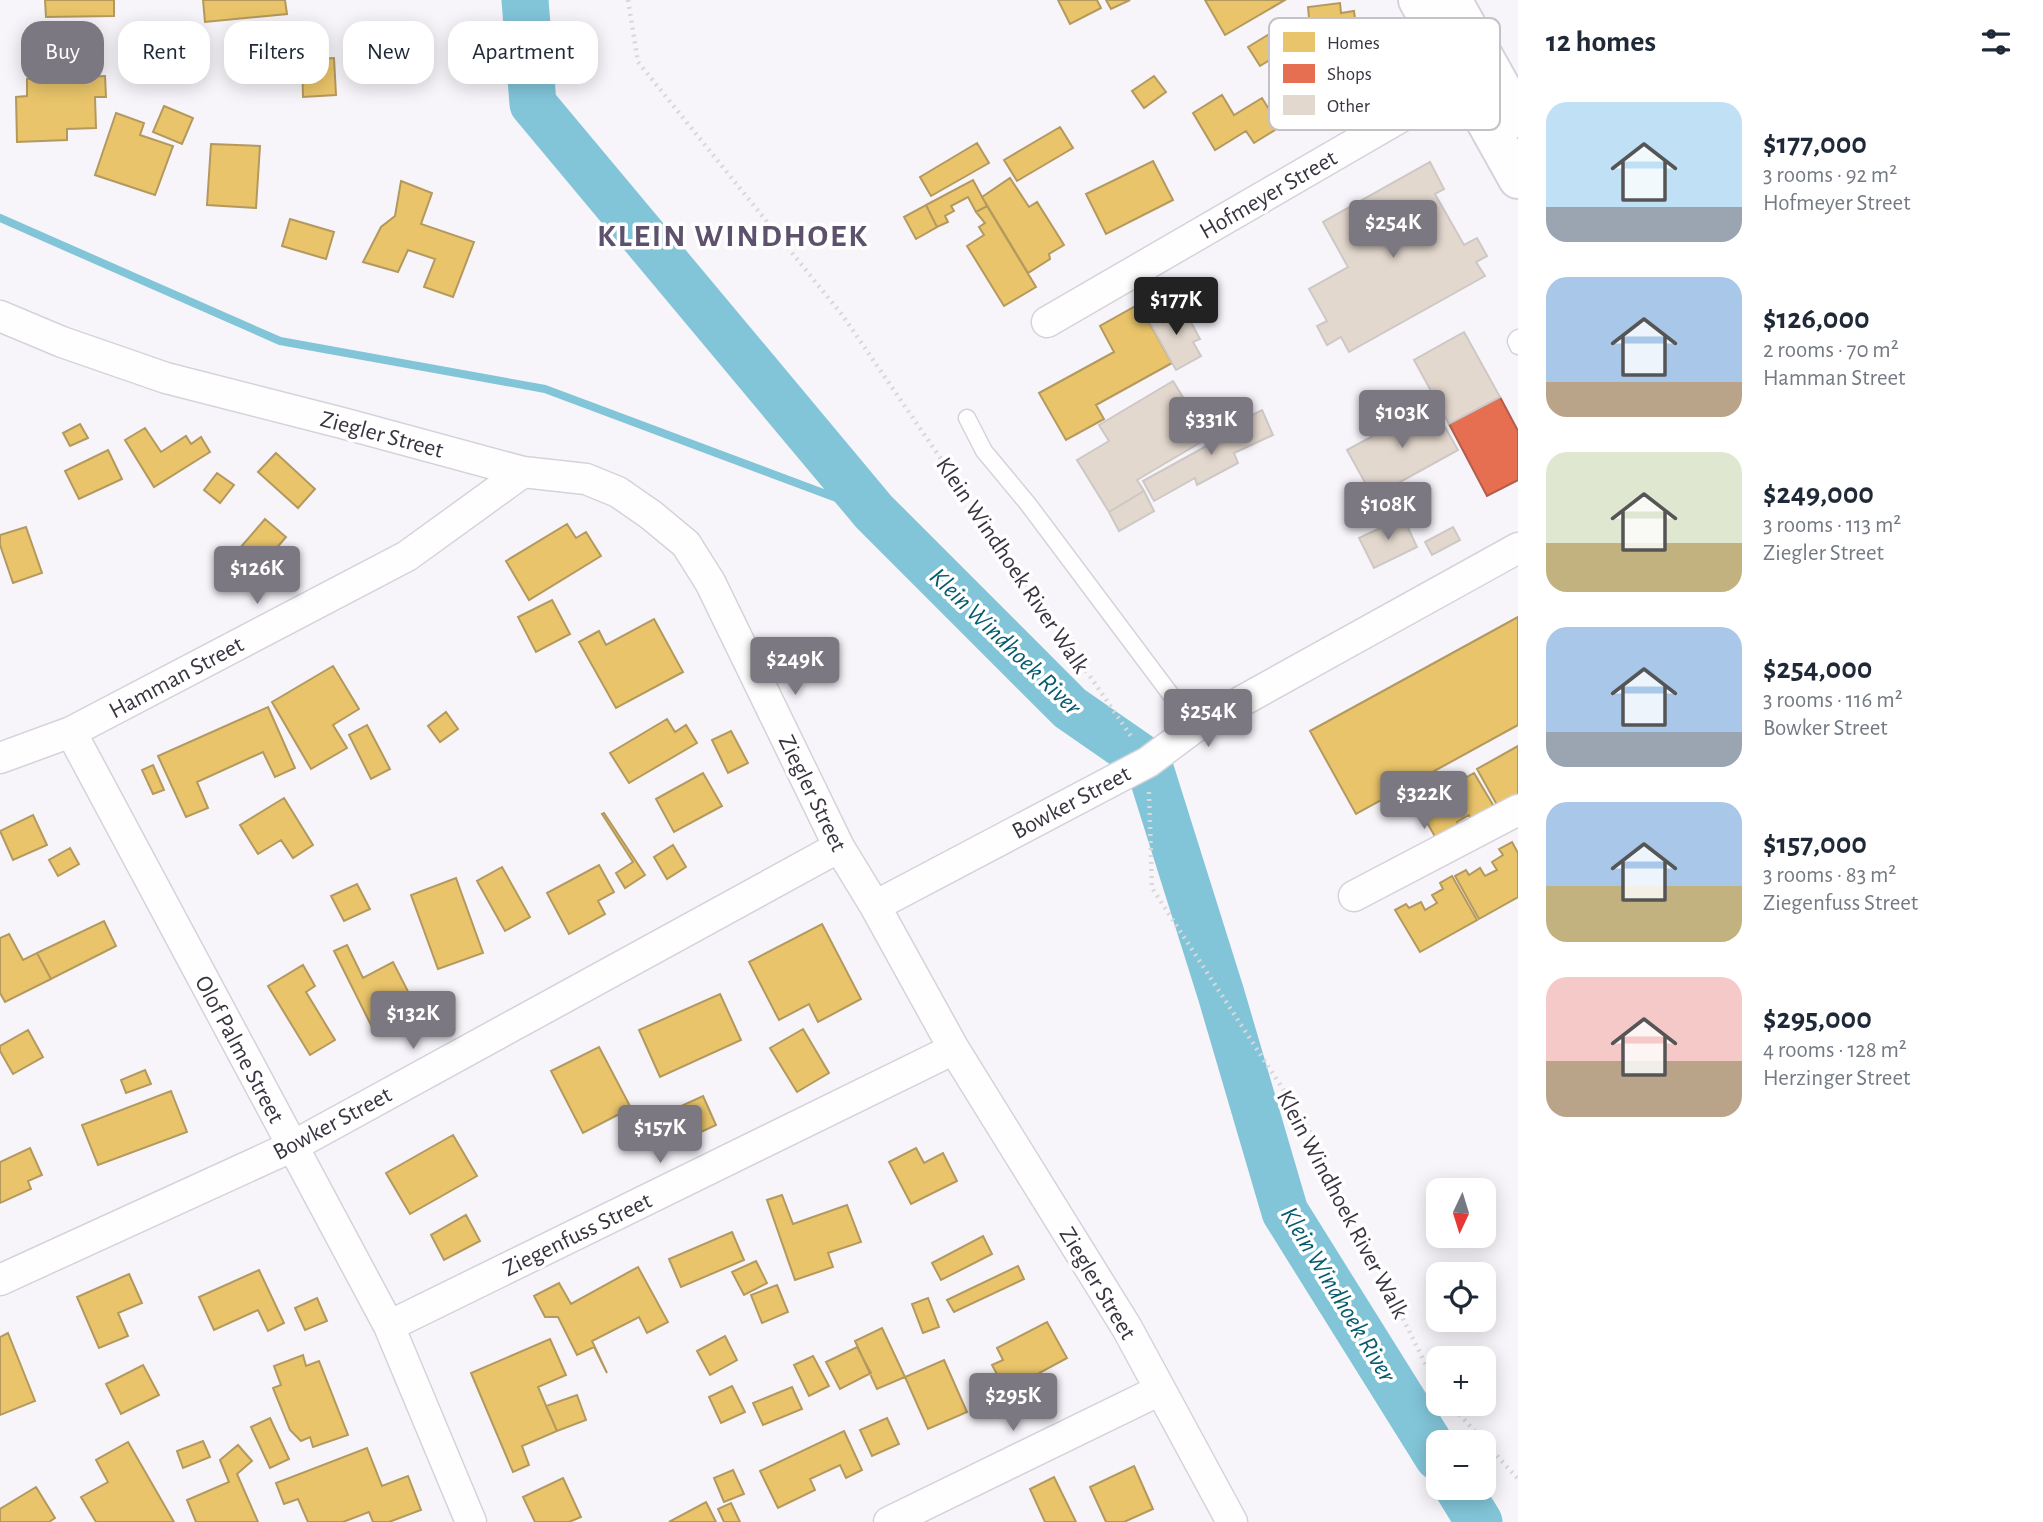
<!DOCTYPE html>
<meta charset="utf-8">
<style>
:root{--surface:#fff;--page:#f2f2f3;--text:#1f2937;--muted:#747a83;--accent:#7c7882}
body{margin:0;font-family:"Alegreya Sans",sans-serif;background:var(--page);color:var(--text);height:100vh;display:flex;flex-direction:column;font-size:26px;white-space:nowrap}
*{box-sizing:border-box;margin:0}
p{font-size:23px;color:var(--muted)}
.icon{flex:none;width:38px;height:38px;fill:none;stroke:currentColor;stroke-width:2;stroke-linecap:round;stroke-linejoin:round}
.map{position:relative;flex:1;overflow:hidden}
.details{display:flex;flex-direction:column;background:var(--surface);width:525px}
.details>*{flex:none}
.guide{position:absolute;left:21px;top:21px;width:665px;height:63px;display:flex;gap:14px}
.needle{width:46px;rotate:184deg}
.buttons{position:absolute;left:1426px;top:1178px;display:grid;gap:14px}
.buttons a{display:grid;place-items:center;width:70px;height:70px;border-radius:14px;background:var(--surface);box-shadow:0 4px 18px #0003;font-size:35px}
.price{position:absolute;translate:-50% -60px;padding:0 16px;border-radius:7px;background:var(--accent);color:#fff;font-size:23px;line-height:46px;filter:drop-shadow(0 2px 4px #0008)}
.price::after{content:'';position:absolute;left:50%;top:42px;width:21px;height:16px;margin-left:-10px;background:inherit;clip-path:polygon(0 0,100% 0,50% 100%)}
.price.on{background:#222;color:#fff}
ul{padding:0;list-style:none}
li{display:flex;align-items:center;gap:21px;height:175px;padding:0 28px}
li span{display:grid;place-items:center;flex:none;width:196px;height:140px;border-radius:21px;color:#555}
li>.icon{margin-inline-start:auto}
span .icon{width:84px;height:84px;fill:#fffc;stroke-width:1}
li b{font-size:30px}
h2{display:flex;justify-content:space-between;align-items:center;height:84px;padding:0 28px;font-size:30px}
.pill{padding:0 24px;border-radius:21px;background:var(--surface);box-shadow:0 4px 18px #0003;font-size:24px;line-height:63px}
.pill.on{background:var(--accent);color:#fff}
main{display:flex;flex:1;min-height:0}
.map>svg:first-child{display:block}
</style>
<main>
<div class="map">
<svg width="1518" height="1522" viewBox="0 0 1518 1522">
<rect width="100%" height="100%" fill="#f7f5fa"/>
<path fill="#82c5d9" d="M 509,0 L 536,0 L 533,104 Z"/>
<path fill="#e9c46a" stroke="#b4995e" stroke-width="2" d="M 45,0 L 114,0 L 114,16 L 46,17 Z
M 203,0 L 285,0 L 287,14 L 205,22 Z
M 1058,0 L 1097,0 L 1101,8 L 1070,24 Z
M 1106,0 L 1130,0 L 1111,9 Z
M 1205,0 L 1285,0 L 1225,35 Z
M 1340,3 L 1341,13 L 1354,11 L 1356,26 L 1374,23 L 1378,55 L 1347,58 L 1348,70 L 1323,72 L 1320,52 L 1291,55 L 1287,20 L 1309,18 L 1308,7 Z
M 1271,33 L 1283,52 L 1260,66 L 1248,47 Z
M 334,58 L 336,95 L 303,97 L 302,60 Z
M 105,76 L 106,97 L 95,97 L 96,128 L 67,129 L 67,140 L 17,142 L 16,97 L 27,96 L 27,79 Z
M 1154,76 L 1166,92 L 1144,108 L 1132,91 Z
M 1222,95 L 1234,115 L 1262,98 L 1280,127 L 1254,143 L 1246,131 L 1215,150 L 1193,113 Z
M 164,106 L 193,118 L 182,144 L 153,132 Z
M 116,113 L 144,123 L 140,135 L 173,146 L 155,195 L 95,175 Z
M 1060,127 L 1073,148 L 1017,181 L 1004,160 Z
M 977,143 L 989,163 L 931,196 L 920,177 Z
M 211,144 L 260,146 L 256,208 L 207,205 Z
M 1153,161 L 1173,200 L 1106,234 L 1086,194 Z
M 1010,178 L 1029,207 L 1037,202 L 1064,245 L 1049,254 L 1050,259 L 1028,273 L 982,197 Z
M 973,180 L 987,206 L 976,212 L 968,197 L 951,206 L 954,211 L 945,216 L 948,222 L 937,227 L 926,205 Z
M 401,181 L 432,193 L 421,224 L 474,242 L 453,297 L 424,287 L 435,259 L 408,250 L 398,272 L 363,262 L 381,227 L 395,216 Z
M 926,205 L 937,227 L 916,239 L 904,217 Z
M 987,206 L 1036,287 L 1004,306 L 967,246 L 984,235 L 979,227 L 985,223 L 976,212 Z
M 290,219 L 334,232 L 326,259 L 282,246 Z
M 1139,304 L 1172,363 L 1096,405 L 1104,419 L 1066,440 L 1039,393 L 1114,352 L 1100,326 Z
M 80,424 L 88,438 L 70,446 L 63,433 Z
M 145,428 L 161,452 L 186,436 L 191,444 L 201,437 L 210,452 L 154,487 L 125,440 Z
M 108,450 L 122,479 L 79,499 L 65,471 Z
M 276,453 L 315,489 L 298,508 L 258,472 Z
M 217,473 L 234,485 L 220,503 L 204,490 Z
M 265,519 L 286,537 L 261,566 L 240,548 Z
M 567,524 L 576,538 L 586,532 L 601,556 L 529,600 L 506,561 Z
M 26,527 L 42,573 L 13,583 L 0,545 L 0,535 Z
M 552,600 L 570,634 L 536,652 L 518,617 Z
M 1518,617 L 1518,725 L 1356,814 L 1310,731 Z
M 654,619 L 683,672 L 616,708 L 579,642 L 599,631 L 606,645 Z
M 333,666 L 359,709 L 333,725 L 347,748 L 311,769 L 272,702 Z
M 268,707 L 295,768 L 275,777 L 263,752 L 197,782 L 208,808 L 186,817 L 158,756 Z
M 446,712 L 458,729 L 440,742 L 428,726 Z
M 667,719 L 675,732 L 686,725 L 697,743 L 629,783 L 610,753 Z
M 367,725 L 390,769 L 371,779 L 349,735 Z
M 731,731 L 748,763 L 728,773 L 712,740 Z
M 1518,746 L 1518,796 L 1502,814 L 1477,769 Z
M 153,765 L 164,790 L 153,794 L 142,770 Z
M 703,773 L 722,806 L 674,832 L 656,799 Z
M 1474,773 L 1499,815 L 1473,823 L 1469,815 L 1457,822 L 1462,830 L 1442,849 L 1417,805 Z
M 284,798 L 313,845 L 293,858 L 281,840 L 258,854 L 240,825 Z
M 604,813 L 645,875 L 625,888 L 616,873 L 633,862 L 602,814 Z
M 33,815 L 47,845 L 13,860 L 0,831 Z
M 1512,842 L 1518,853 L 1518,897 L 1479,919 L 1455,876 L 1466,870 L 1469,875 L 1480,868 L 1485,876 L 1497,870 L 1492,862 L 1503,855 L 1499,849 Z
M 673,845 L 686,867 L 667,879 L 654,857 Z
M 70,848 L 79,864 L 58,876 L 49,860 Z
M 599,865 L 614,892 L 598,901 L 605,914 L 569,934 L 547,893 Z
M 502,867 L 530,917 L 505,931 L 477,881 Z
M 1452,876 L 1477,920 L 1420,952 L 1395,910 L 1406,904 L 1409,908 L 1421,902 L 1425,910 L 1437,903 L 1432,895 L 1443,889 L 1440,883 Z
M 456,878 L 483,953 L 438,969 L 411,895 Z
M 357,884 L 370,909 L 344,921 L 331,896 Z
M 104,921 L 116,946 L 51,979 L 37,953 Z
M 822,924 L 861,999 L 818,1022 L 809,1004 L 779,1020 L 749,962 Z
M 9,934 L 23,960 L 37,953 L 51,979 L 5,1002 L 0,993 L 0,938 Z
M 347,945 L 363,978 L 393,962 L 418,1011 L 375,1033 L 334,951 Z
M 303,965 L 315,986 L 306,992 L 335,1040 L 310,1055 L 268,986 Z
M 720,994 L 741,1040 L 660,1077 L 639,1030 Z
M 803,1029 L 829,1073 L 797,1092 L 770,1048 Z
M 28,1030 L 43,1057 L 13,1074 L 0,1051 L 0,1046 Z
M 599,1047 L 631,1108 L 583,1133 L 551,1071 Z
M 145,1070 L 151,1084 L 126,1093 L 121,1080 Z
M 171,1091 L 187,1132 L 98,1165 L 82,1125 Z
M 703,1096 L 716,1125 L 671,1146 L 657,1117 Z
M 453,1135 L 477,1176 L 410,1214 L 386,1173 Z
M 30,1148 L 42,1175 L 28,1181 L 31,1189 L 0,1203 L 0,1162 Z
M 916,1148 L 924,1163 L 943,1153 L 957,1181 L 911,1204 L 889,1162 Z
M 782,1195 L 793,1224 L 847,1205 L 861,1242 L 828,1253 L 833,1267 L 795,1280 L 767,1200 Z
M 466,1215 L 480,1241 L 444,1260 L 431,1235 Z
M 732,1232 L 744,1260 L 681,1287 L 669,1259 Z
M 983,1236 L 992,1254 L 941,1280 L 932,1263 Z
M 756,1261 L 767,1283 L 744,1295 L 732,1272 Z
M 1018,1266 L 1024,1279 L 954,1312 L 947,1300 Z
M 638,1267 L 668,1322 L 647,1333 L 639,1317 L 592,1341 L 607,1373 L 594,1347 L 577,1355 L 558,1317 L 545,1317 L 534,1296 L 559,1283 L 571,1304 Z
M 259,1270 L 284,1323 L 268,1331 L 258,1310 L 214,1330 L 199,1297 Z
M 129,1274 L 142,1303 L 118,1313 L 128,1336 L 99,1348 L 77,1297 Z
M 777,1285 L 788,1312 L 762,1323 L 751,1295 Z
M 317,1298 L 327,1321 L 305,1330 L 295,1308 Z
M 928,1298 L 939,1327 L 923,1333 L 912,1304 Z
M 1047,1322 L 1067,1358 L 1006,1391 L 992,1365 L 1003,1360 L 997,1348 Z
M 882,1328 L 905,1377 L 877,1389 L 855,1341 Z
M 8,1333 L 35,1401 L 0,1415 L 0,1337 Z
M 725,1336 L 737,1360 L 710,1375 L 697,1351 Z
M 550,1339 L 566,1375 L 538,1387 L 557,1431 L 522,1446 L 529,1465 L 513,1472 L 471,1373 Z
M 857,1347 L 871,1373 L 840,1389 L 826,1362 Z
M 303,1355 L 306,1366 L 319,1361 L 348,1435 L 313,1447 L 310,1437 L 301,1441 L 290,1430 L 273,1388 L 281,1385 L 274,1366 Z
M 813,1356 L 829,1386 L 809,1396 L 794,1365 Z
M 944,1360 L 967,1412 L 928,1429 L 905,1377 Z
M 143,1365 L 159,1395 L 121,1414 L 106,1384 Z
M 732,1386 L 745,1412 L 721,1423 L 709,1397 Z
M 792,1387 L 802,1409 L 763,1425 L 753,1403 Z
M 577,1395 L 586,1420 L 557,1431 L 546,1406 Z
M 270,1418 L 289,1459 L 270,1468 L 251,1427 Z
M 887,1418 L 899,1444 L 872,1456 L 860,1430 Z
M 844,1431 L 862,1470 L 846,1478 L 840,1465 L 810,1479 L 815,1490 L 778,1508 L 760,1471 Z
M 203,1441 L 210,1457 L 183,1468 L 177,1451 Z
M 128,1442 L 174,1522 L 96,1522 L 81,1497 L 108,1482 L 96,1460 Z
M 238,1445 L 252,1461 L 237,1474 L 258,1522 L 196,1522 L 187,1500 L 229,1482 L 220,1460 Z
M 367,1448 L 382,1486 L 408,1476 L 421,1510 L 389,1522 L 373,1522 L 369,1512 L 343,1522 L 308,1522 L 298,1499 L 284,1504 L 276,1483 Z
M 1134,1466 L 1153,1509 L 1124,1522 L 1106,1522 L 1090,1487 Z
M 733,1470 L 744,1494 L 724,1502 L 714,1478 Z
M 1054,1477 L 1076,1522 L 1045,1522 L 1030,1489 Z
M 563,1478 L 581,1517 L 569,1522 L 535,1522 L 523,1497 Z
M 36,1487 L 55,1518 L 49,1522 L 0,1522 L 0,1509 Z
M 706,1502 L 716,1522 L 669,1522 Z
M 731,1503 L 740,1522 L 724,1522 L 718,1509 Z"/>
<path fill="#e76f51" stroke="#b35d4c" stroke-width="2" d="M 1500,397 L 1518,431 L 1518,480 L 1487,496 L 1449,424 Z"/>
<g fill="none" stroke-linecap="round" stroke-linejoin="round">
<path stroke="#82c5d9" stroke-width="8" d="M 0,218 L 280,341 L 545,389 L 874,512"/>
<path stroke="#82c5d9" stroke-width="47" d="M 525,0 L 533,104 L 874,512 L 1070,708 L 1148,762 L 1221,994 L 1285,1212 L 1438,1457
M 1458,1488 L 1479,1522"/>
</g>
<path fill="#e3d8ce" stroke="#cdc8c5" stroke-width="2" d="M 1430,162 L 1444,189 L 1435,194 L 1464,245 L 1477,238 L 1487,256 L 1476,262 L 1485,276 L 1349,352 L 1341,337 L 1327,345 L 1317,326 L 1327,321 L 1309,289 L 1348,267 L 1323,222 Z
M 1154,307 L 1163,323 L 1185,311 L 1200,339 L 1193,342 L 1201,356 L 1176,370 L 1144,312 Z
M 1464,332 L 1500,397 L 1449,424 L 1414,360 Z
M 1173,381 L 1208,438 L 1137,480 L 1144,491 L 1109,512 L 1077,460 L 1109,441 L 1099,425 Z
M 1432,404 L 1458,450 L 1373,497 L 1347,450 Z
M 1262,410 L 1273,435 L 1234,453 L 1238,463 L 1197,485 L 1195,478 L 1154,501 L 1143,481 L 1223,437 L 1220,431 Z
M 1144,491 L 1154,511 L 1119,531 L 1109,512 Z
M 1403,517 L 1417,547 L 1374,568 L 1359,538 Z
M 1453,527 L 1460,540 L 1432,555 L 1425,542 Z"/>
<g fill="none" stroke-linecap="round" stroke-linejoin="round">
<defs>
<path id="service" d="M 1518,338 L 1516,341 L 1518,346
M 967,418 L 984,451 L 1028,504 L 1195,727"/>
<path id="minor" d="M 0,316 L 62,342 L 166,378 L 346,424 L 523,472 L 586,479 L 618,492 L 651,515 L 686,544 L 710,582 L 839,847 L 875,906 L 954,1049 L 1127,1328 L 1232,1522
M 1047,322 L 1480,71
M 71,732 L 389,1326 L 471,1522
M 0,758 L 71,732 L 407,556 L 523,472
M 1354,896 L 1518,810
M 875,906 L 1148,762 L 1195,727 L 1518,548
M 0,1280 L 293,1146 L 839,847
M 389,1326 L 954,1049
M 889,1522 L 1160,1390"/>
<path id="secondary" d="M 1418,0 L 1518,179
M 1452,0 L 1518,118"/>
</defs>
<use href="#service" stroke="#d6d2dc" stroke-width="19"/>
<use href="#minor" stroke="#d6d2dc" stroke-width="33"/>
<use href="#secondary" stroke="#d6d2dc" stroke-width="42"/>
<path stroke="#d8d7da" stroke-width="4.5" stroke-dasharray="2 5" stroke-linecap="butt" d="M 628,0 L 638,62 L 843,316 L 1133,739
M 1149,792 L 1152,888 L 1307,1126 L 1438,1389
M 1450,1404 L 1518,1479"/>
<use href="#service" stroke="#fefefe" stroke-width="16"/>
<use href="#minor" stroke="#fefefe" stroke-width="30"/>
<use href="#secondary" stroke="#fefefe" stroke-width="38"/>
</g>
<g text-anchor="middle" stroke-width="7" stroke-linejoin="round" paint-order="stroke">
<g font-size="24" fill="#3a3441" stroke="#fff">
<text transform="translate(1268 194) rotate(-30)" y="8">Hofmeyer Street</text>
<text transform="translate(382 434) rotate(15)" y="8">Ziegler Street</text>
<text transform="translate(1013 565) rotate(56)" y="8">Klein Windhoek River Walk</text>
<text transform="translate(176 677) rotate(-28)" y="8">Hamman Street</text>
<text transform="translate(813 793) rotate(64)" y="8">Ziegler Street</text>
<text transform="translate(1071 802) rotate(-28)" y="8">Bowker Street</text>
<text transform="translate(240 1049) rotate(62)" y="8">Olof Palme Street</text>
<text transform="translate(332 1123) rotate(-28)" y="8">Bowker Street</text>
<text transform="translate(1343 1204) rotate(62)" y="8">Klein Windhoek River Walk</text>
<text transform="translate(577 1234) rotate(-26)" y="8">Ziegenfuss Street</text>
<text transform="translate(1098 1283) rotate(59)" y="8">Ziegler Street</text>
</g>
<g font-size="26" font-style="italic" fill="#065b6d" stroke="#fff">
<text transform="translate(1006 641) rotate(44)" y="9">Klein Windhoek River</text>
<text transform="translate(1339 1294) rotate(59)" y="9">Klein Windhoek River</text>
</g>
<g font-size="32" font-weight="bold" letter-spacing="2" fill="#5d516d" stroke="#fff">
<text x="733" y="246">KLEIN WINDHOEK</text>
</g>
</g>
<rect x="1269" y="18" width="231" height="112" rx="10" fill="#fff" stroke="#c4c2c6" stroke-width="2"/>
<rect x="1283" y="32" width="32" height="20" fill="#e9c46a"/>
<rect x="1283" y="64" width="32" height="19" fill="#e76f51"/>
<rect x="1283" y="95" width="32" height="20" fill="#e3d8ce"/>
<g font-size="19" fill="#3a3441">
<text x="1327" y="49">Homes</text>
<text x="1327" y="80">Shops</text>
<text x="1327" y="112">Other</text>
</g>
</svg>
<div class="buttons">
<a><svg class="needle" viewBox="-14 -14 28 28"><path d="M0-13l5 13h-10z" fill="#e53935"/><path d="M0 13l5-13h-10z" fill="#747a83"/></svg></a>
<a><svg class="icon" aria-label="locate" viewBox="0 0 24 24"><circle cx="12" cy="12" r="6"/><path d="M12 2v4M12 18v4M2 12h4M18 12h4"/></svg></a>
<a>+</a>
<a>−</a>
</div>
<b class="price" style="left:1393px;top:260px">$254K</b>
<b class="price on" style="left:1176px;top:337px">$177K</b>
<b class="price" style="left:1402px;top:450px">$103K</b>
<b class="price" style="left:1211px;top:457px">$331K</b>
<b class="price" style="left:1388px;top:542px">$108K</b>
<b class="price" style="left:257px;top:606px">$126K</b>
<b class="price" style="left:795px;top:697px">$249K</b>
<b class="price" style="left:1208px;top:749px">$254K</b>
<b class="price" style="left:1424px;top:831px">$322K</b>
<b class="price" style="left:413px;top:1051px">$132K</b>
<b class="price" style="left:660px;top:1165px">$157K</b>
<b class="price" style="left:1013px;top:1433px">$295K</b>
<div class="guide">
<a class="pill on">Buy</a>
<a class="pill">Rent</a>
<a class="pill">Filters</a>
<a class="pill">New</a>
<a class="pill">Apartment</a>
</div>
</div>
<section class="details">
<h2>12 homes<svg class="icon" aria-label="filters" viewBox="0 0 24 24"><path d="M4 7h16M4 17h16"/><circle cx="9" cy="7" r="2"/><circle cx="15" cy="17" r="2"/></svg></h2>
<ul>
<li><span style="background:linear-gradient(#bfe0f5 75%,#9aa5b1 0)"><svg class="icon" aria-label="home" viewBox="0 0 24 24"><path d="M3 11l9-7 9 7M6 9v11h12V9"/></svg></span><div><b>$177,000</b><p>3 rooms · 92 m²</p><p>Hofmeyer Street</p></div></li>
<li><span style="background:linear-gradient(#a9c7e8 75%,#b9a48a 0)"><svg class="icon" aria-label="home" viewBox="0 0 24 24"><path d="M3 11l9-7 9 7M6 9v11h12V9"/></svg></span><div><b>$126,000</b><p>2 rooms · 70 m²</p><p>Hamman Street</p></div></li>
<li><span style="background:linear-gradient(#dfe7d0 65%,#c2b280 0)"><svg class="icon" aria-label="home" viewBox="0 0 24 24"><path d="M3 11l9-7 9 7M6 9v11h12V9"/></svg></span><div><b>$249,000</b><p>3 rooms · 113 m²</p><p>Ziegler Street</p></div></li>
<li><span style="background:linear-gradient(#a9c7e8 75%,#9aa5b1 0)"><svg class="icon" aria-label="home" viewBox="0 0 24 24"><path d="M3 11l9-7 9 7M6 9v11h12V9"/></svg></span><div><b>$254,000</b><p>3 rooms · 116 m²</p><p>Bowker Street</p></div></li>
<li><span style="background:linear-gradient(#a9c7e8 60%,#c2b280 0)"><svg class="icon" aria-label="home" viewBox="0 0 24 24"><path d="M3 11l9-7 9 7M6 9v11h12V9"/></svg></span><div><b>$157,000</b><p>3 rooms · 83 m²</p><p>Ziegenfuss Street</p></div></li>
<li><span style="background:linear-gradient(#f6c9c9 60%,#b9a48a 0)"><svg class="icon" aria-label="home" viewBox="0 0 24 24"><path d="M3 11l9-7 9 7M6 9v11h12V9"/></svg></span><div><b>$295,000</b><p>4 rooms · 128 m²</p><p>Herzinger Street</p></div></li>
</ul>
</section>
</main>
